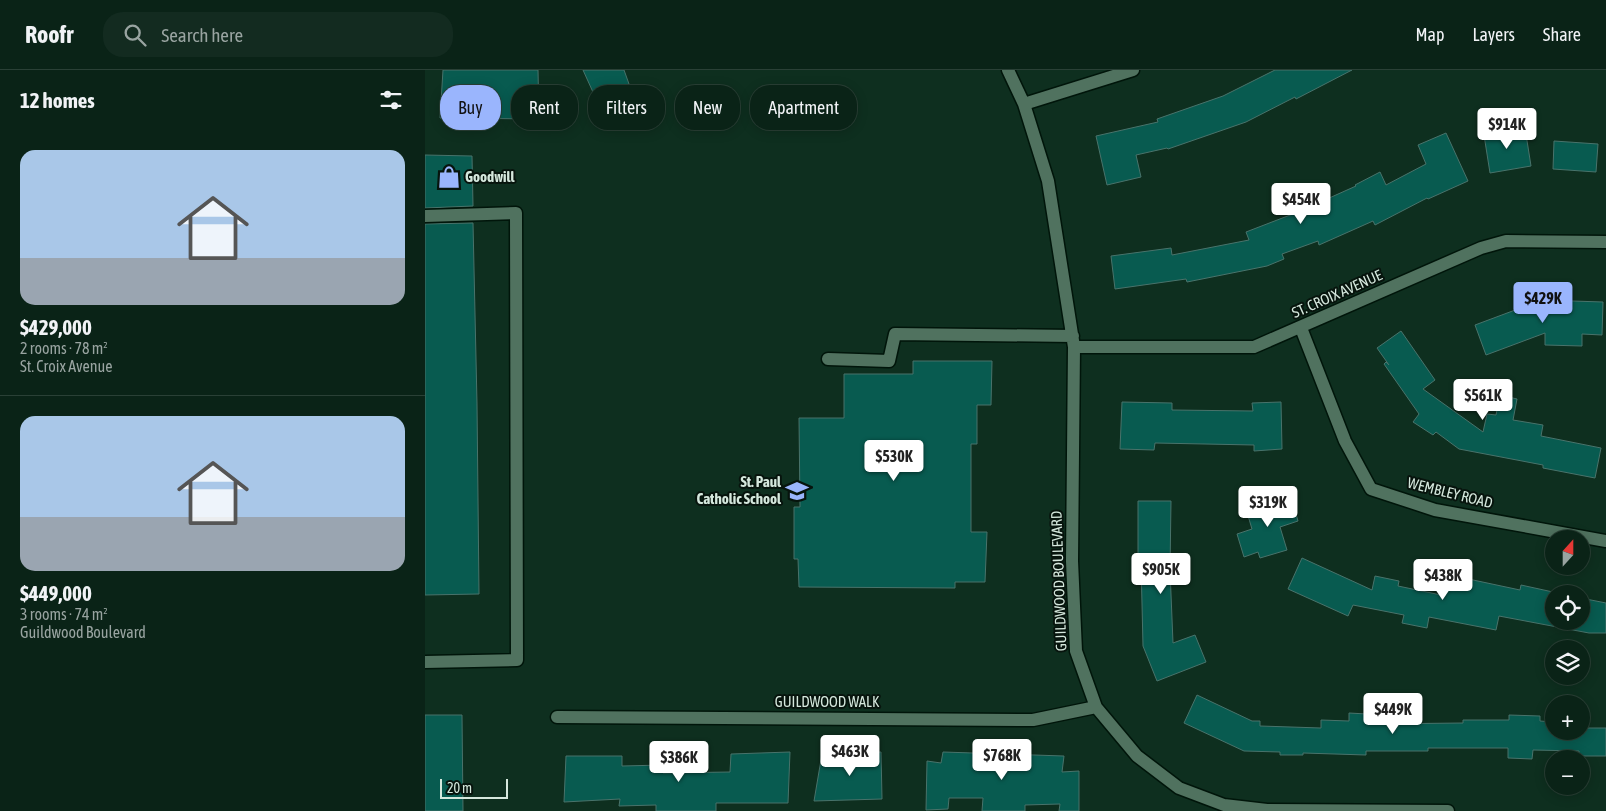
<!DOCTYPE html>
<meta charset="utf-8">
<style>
:root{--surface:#0a2317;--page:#132b20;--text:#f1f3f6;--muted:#99a4a1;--line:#2a4036;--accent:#9ab5fd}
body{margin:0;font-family:"Asap Condensed",sans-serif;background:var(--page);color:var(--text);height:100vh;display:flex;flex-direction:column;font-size:19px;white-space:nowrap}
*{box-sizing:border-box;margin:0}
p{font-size:16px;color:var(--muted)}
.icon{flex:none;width:28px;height:28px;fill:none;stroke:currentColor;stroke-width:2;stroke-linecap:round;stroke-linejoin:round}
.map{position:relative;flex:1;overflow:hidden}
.side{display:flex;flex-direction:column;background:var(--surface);width:425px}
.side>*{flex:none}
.top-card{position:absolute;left:15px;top:15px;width:475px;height:45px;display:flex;gap:10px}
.needle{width:32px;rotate:21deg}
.buttons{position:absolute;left:1120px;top:460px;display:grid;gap:10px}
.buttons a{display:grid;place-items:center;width:45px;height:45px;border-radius:50%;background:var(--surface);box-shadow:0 2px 12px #0003,0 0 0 1px var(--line);font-size:25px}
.scale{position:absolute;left:15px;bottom:12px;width:68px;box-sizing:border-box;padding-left:5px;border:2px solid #d5e8dd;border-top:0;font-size:14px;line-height:18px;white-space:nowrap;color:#d5e8dd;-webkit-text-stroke:4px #07140d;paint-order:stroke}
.price{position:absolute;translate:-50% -42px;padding:0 11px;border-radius:5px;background:#fff;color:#222;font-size:16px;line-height:32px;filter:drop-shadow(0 1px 2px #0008)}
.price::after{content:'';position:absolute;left:50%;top:30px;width:15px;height:11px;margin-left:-8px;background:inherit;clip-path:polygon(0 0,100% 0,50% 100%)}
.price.on{background:var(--accent);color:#111}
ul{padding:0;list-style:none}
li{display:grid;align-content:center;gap:10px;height:265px;padding:0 20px}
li+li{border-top:1px solid var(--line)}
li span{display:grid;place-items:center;height:155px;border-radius:15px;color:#555}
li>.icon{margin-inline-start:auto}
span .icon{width:90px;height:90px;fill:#fffc;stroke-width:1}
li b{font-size:21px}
h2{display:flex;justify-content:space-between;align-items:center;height:60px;padding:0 20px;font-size:21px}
.tag{padding:0 18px;border-radius:20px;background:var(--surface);box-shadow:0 2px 12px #0003,0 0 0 1px var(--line);font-size:18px;line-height:45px}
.tag.on{background:var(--accent);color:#111}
header{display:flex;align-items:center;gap:30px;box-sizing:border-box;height:70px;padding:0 25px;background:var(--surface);border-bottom:1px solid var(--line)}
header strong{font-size:24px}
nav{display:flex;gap:28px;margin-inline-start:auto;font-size:18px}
.search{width:350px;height:45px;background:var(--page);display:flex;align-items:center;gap:12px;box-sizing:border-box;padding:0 18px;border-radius:20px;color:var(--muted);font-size:19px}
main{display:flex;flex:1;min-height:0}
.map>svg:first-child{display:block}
</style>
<header>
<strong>Roofr</strong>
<div class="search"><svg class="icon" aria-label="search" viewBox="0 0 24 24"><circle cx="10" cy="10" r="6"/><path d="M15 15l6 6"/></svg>Search here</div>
<nav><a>Map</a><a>Layers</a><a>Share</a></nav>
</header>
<main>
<section class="side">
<h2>12 homes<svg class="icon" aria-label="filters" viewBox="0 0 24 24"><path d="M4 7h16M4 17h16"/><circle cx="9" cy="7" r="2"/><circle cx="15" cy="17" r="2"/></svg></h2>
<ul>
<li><span style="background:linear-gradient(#a9c7e8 70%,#9aa5b1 0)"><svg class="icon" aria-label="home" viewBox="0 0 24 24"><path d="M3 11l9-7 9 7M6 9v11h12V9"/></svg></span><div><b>$429,000</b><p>2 rooms · 78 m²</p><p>St. Croix Avenue</p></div></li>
<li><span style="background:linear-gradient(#a9c7e8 65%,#9aa5b1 0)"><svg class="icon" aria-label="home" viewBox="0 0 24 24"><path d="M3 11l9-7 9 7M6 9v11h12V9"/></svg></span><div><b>$449,000</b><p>3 rooms · 74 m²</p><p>Guildwood Boulevard</p></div></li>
</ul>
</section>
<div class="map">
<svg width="1181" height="741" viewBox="0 0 1181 741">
<rect width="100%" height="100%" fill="#0e2f1f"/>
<path fill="#085b50" stroke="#49736b" d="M 18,0 L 113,0 L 114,49 L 15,48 Z
M 158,0 L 199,0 L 204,14 L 172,31 Z
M 850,0 L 927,0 L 871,29 L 870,27 L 821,52 L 743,79 L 742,78 L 711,85 L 716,107 L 682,115 L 671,66 L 733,52 L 732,49 L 798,26 Z
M 1100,58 L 1106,96 L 1065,103 L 1059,65 Z
M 1021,63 L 1043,111 L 1003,129 L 1002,128 L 950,155 L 948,151 L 894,175 L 893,171 L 857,184 L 859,189 L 842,196 L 762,212 L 761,209 L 690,219 L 686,186 L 746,178 L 747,185 L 824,170 L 821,162 L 873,142 L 931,116 L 930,115 L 955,102 L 961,115 L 1001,94 L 993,75 Z
M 1129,71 L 1173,74 L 1171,102 L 1128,99 Z
M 0,85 L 47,86 L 48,136 L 0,138 Z
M 48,153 L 52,334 L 54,524 L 0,525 L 0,154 Z
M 1117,230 L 1178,232 L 1177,265 L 1157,264 L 1157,276 L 1120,275 L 1120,263 L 1061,285 L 1050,255 Z
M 976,261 L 1010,310 L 998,319 L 1058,362 L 1062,344 L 1071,345 L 1075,325 L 1092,329 L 1088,350 L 1118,355 L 1116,366 L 1176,378 L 1170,408 L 1118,398 L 1118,395 L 1034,379 L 1011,362 L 1008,365 L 988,352 L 994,344 L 959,294 L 961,292 L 964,295 L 952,278 Z
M 488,291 L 567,291 L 566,335 L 552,335 L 552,374 L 546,374 L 546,462 L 562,462 L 560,512 L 530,512 L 530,518 L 374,517 L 373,489 L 369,489 L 369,437 L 375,437 L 374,348 L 419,348 L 419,304 L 488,304 Z
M 697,332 L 747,333 L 747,340 L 828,341 L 827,333 L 856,332 L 857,379 L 829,381 L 829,375 L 730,373 L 729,380 L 695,379 Z
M 866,426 L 873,451 L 855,457 L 862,480 L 835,488 L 833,482 L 819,487 L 812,464 L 827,459 L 821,439 Z
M 713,431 L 746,431 L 745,500 L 748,573 L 770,565 L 781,592 L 732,611 L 718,576 L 716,492 L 713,492 Z
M 877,488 L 947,520 L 950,506 L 974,511 L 973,516 L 1016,525 L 1020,504 L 1095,520 L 1096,515 L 1137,524 L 1129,524 L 1129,551 L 1156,551 L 1156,528 L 1181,533 L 1181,563 L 1164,563 L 1074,546 L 1071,560 L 1004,547 L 1002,558 L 977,553 L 979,545 L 928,535 L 923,546 L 863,519 Z
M 772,625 L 827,651 L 835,651 L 835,656 L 896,658 L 896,650 L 924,651 L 924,643 L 942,644 L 942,654 L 1038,653 L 1038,650 L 1084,650 L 1084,645 L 1115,646 L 1115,651 L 1128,652 L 1129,661 L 1156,661 L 1156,658 L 1181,658 L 1181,686 L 1154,686 L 1154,681 L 1108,680 L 1107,689 L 1083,688 L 1083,678 L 1003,678 L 1003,681 L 941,681 L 941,685 L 878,683 L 878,685 L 855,685 L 855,682 L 819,681 L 759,653 Z
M 0,645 L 37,645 L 38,741 L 0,741 Z
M 365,682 L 363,733 L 291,733 L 291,741 L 231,741 L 231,735 L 194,736 L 195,729 L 139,732 L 141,686 L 197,686 L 197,696 L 238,695 L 238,703 L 305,702 L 306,684 Z
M 456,682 L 457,729 L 389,731 L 397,684 Z
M 518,682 L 639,686 L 637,702 L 654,701 L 654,741 L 634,741 L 635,734 L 600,735 L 600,741 L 557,741 L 558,728 L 524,728 L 523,739 L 501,740 L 502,691 L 516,693 Z"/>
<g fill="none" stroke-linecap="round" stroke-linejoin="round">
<defs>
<path id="minor" d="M 583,0 L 599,34 L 623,111 L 649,277 L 647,491 L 651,581 L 671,637 L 712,686 L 754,718 L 799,735 L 842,740 L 1023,741
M 599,34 L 708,0
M 0,146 L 91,143 L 92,590 L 0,592
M 876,258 L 920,371 L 946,419 L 1010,440 L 1181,471
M 649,277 L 829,277 L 1056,178 L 1081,171 L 1181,172
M 403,289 L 464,291 L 470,264 L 648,266
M 132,647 L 608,650 L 671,637"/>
</defs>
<use href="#minor" stroke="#00150a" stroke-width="15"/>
<use href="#minor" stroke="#50725f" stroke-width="12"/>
</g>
<defs>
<symbol id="shop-bare" viewBox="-9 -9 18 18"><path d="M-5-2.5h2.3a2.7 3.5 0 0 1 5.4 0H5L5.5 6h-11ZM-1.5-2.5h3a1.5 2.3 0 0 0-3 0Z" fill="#9ab5fd" stroke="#07140d" stroke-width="2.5" paint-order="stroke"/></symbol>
<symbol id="school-bare" viewBox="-9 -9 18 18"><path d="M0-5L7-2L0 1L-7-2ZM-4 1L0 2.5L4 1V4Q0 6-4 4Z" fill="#9ab5fd" stroke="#07140d" stroke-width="2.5" paint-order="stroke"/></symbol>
</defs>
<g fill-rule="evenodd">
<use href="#shop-bare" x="8" y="91" width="32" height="32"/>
<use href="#school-bare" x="356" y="405" width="32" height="32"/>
</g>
<g text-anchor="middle" stroke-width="4" stroke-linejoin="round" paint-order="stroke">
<g font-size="15" font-weight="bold" fill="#d5e8dd" stroke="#07140d" text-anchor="start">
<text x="40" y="112">Goodwill</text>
<text x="356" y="417" text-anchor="end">St. Paul<tspan x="356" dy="17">Catholic School</tspan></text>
</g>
<g font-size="15" fill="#d5e8dd" stroke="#07140d">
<text transform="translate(912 224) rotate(-24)" y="5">ST. CROIX AVENUE</text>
<text transform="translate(1025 423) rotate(14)" y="5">WEMBLEY ROAD</text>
<text transform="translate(634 511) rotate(-92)" y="5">GUILDWOOD BOULEVARD</text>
<text x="402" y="637">GUILDWOOD WALK</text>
</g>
</g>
</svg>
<div class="buttons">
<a><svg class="needle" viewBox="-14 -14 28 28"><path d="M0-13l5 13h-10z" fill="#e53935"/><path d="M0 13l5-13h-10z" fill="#99a4a1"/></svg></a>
<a><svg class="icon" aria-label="locate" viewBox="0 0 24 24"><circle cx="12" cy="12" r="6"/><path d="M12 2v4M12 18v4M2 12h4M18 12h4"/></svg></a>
<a><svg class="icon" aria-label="layers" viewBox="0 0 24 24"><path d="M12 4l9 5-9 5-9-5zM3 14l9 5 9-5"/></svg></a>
<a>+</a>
<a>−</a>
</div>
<div class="scale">20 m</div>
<b class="price" style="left:1082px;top:80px">$914K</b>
<b class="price" style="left:876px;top:155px">$454K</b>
<b class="price on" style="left:1118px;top:254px">$429K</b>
<b class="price" style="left:1058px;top:351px">$561K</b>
<b class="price" style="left:469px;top:412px">$530K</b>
<b class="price" style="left:843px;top:458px">$319K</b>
<b class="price" style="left:736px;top:525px">$905K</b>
<b class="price" style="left:1018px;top:531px">$438K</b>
<b class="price" style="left:968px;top:665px">$449K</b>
<b class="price" style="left:425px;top:707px">$463K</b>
<b class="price" style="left:577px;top:711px">$768K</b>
<b class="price" style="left:254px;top:713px">$386K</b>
<div class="top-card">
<a class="tag on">Buy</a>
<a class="tag">Rent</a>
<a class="tag">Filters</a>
<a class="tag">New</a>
<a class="tag">Apartment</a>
</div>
</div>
</main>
